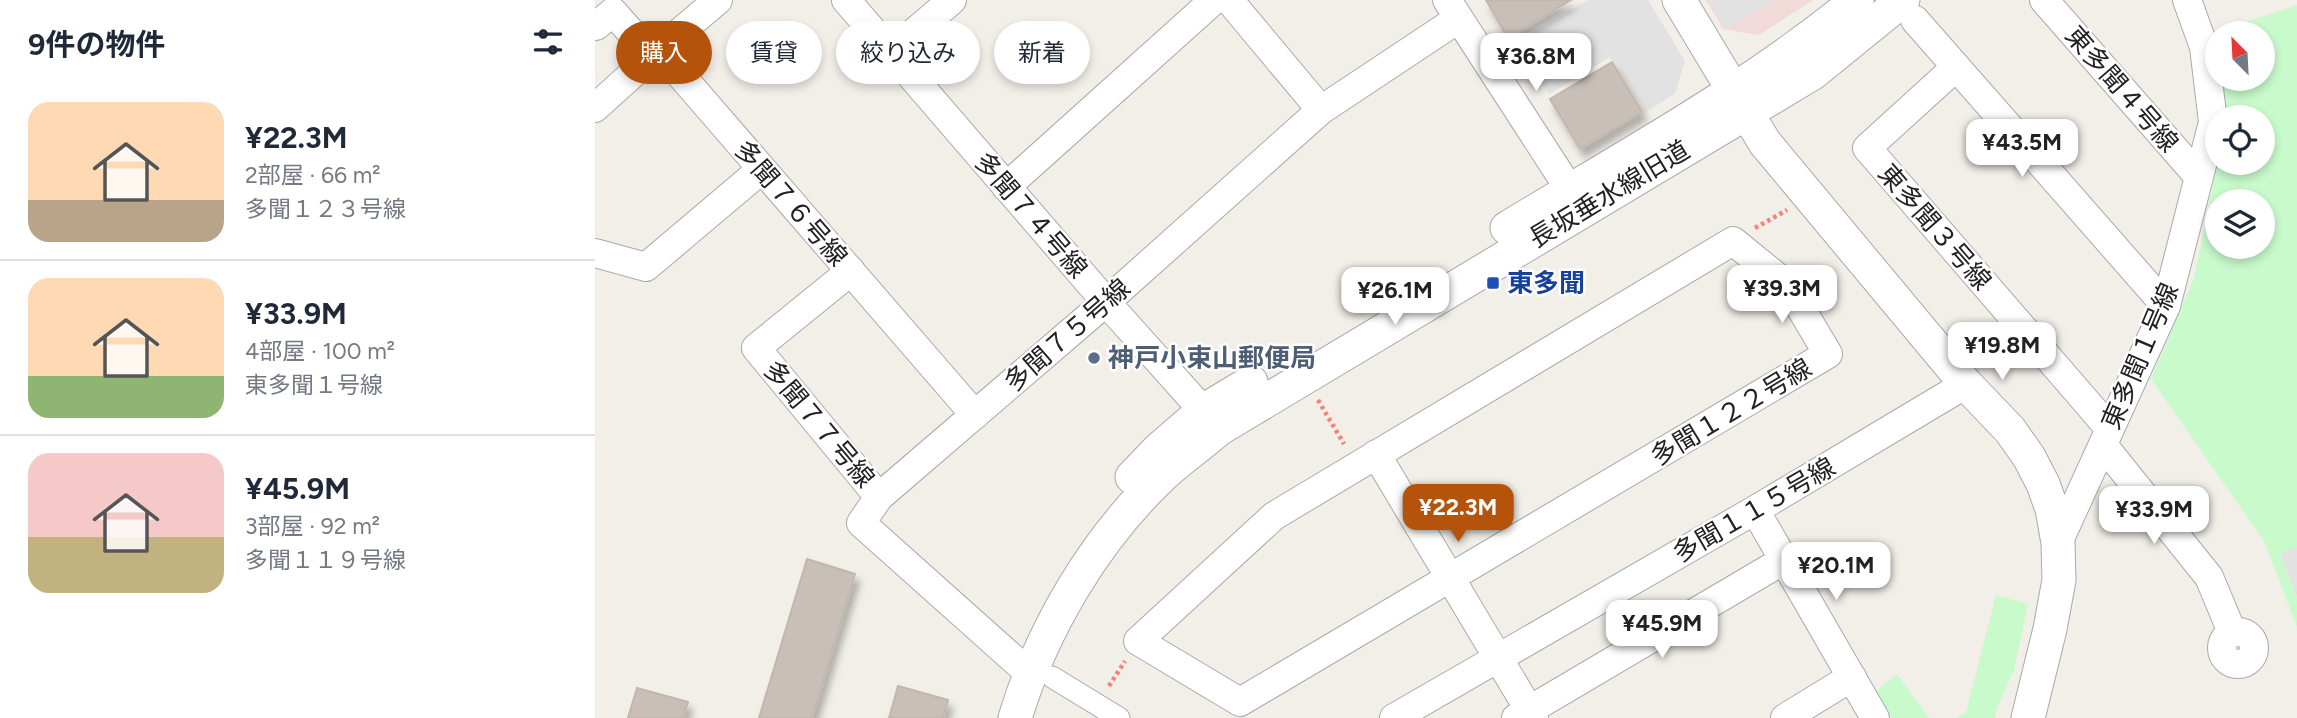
<!DOCTYPE html>
<html lang="ja">
<meta charset="utf-8">
<style>
:root{--surface:#fff;--page:#f2f2f3;--text:#1f2937;--muted:#747a83;--line:#e0e1e3;--accent:#b45309}
body{margin:0;font-family:Figtree,"Noto Sans JP",sans-serif;background:var(--page);color:var(--text);height:100vh;display:flex;flex-direction:column;font-size:26px;white-space:nowrap}
*{box-sizing:border-box;margin:0}
p{font-size:23px;color:var(--muted)}
.icon{flex:none;width:38px;height:38px;fill:none;stroke:currentColor;stroke-width:2;stroke-linecap:round;stroke-linejoin:round}
.map{position:relative;flex:1;overflow:hidden}
.sheet{display:flex;flex-direction:column;background:var(--surface);width:595px}
.sheet>*{flex:none}
.top-card{position:absolute;left:21px;top:21px;width:665px;height:63px;display:flex;gap:14px}
.needle{width:46px;rotate:336deg}
.tools{position:absolute;left:1610px;top:21px;display:grid;gap:14px}
.tools a{display:grid;place-items:center;width:70px;height:70px;border-radius:50%;background:var(--surface);box-shadow:0 4px 10px #0003;font-size:35px}
.price{position:absolute;translate:-50% -60px;padding:0 16px;border-radius:14px;background:#fff;color:#222;font-size:23px;line-height:46px;filter:drop-shadow(0 2px 4px #0008)}
.price::after{content:'';position:absolute;left:50%;top:42px;width:21px;height:16px;margin-left:-10px;background:inherit;clip-path:polygon(0 0,100% 0,50% 100%)}
.price.selected{background:var(--accent);color:#fff}
ul{padding:0;list-style:none}
li{display:flex;align-items:center;gap:21px;height:175px;padding:0 28px}
li+li{border-top:2px solid var(--line)}
li span{display:grid;place-items:center;flex:none;width:196px;height:140px;border-radius:21px;color:#555}
li>.icon{margin-inline-start:auto}
span .icon{width:84px;height:84px;fill:#fffc;stroke-width:1}
li b{font-size:30px}
h2{display:flex;justify-content:space-between;align-items:center;height:84px;padding:0 28px;font-size:30px}
.chip{padding:0 24px;border-radius:32px;background:var(--surface);box-shadow:0 4px 10px #0003;font-size:24px;line-height:63px}
.chip.selected{background:var(--accent);color:#fff}
main{display:flex;flex:1;min-height:0}
.map>svg:first-child{display:block}
</style>
<main>
<section class="sheet">
<h2>9件の物件<svg class="icon" aria-label="filters" viewBox="0 0 24 24"><path d="M4 7h16M4 17h16"/><circle cx="9" cy="7" r="2"/><circle cx="15" cy="17" r="2"/></svg></h2>
<ul>
<li><span style="background:linear-gradient(#ffd9b3 70%,#b9a48a 0)"><svg class="icon" aria-label="home" viewBox="0 0 24 24"><path d="M3 11l9-7 9 7M6 9v11h12V9"/></svg></span><div><b>¥22.3M</b><p>2部屋 · 66 m²</p><p>多聞１２３号線</p></div></li>
<li><span style="background:linear-gradient(#ffd9b3 70%,#8fb573 0)"><svg class="icon" aria-label="home" viewBox="0 0 24 24"><path d="M3 11l9-7 9 7M6 9v11h12V9"/></svg></span><div><b>¥33.9M</b><p>4部屋 · 100 m²</p><p>東多聞１号線</p></div></li>
<li><span style="background:linear-gradient(#f6c9c9 60%,#c2b280 0)"><svg class="icon" aria-label="home" viewBox="0 0 24 24"><path d="M3 11l9-7 9 7M6 9v11h12V9"/></svg></span><div><b>¥45.9M</b><p>3部屋 · 92 m²</p><p>多聞１１９号線</p></div></li>
</ul>
</section>
<div class="map">
<svg width="1702" height="718" viewBox="0 0 1702 718">
<defs>
<filter id="shadow"><feDropShadow dx="4.5" dy="8" stdDeviation="3.5" flood-color="#0004"/></filter>
</defs>
<rect width="100%" height="100%" fill="#f2efe9"/>
<path fill="#f2dad9" d="M 1111,0 L 1218,0 L 1164,35 L 1128,29 Z"/>
<path fill="#c8facc" fill-rule="evenodd" d="M 1702,5 L 1702,627 L 1669,541 L 1556,379 L 1599,278 L 1623,163 L 1668,163 L 1668,117 L 1629,117 L 1625,79 L 1668,79 L 1668,33 L 1622,33 L 1622,50 L 1620,32 ZM 1622,201 L 1668,201 L 1668,247 L 1622,247 Z
M 1401,595 L 1433,604 L 1419,670 L 1400,713 L 1401,718 L 1362,718 L 1371,712 Z
M 1302,674 L 1334,718 L 1296,718 L 1281,691 Z"/>
<path fill="#e2e2e2" d="M 993,0 L 1053,0 L 1090,61 L 1080,94 L 1049,113 L 1015,57 L 954,94 L 923,42 Z
M 1113,0 L 1181,0 L 1130,29 Z
M 1702,546 L 1702,597 L 1685,554 Z"/>
<path fill="#c7bfb8" stroke="#c4b6ab" stroke-width="2" filter="url(#shadow)" d="M 891,0 L 976,0 L 913,38 Z
M 1017,62 L 1047,112 L 985,149 L 955,99 Z
M 212,559 L 260,574 L 217,718 L 164,718 Z
M 303,686 L 353,700 L 348,718 L 294,718 Z
M 42,688 L 93,702 L 88,718 L 33,718 Z"/>
<g fill="none" stroke-linecap="round" stroke-linejoin="round">
<defs>
<path id="pedestrian" d="M 457,677 L 524,718"/>
<path id="minor" d="M 123,0 L 64,50 L 380,415
M 251,0 L 511,302 L 621,425
M 634,0 L 726,110
M 852,0 L 975,190 L 984,209
M 1449,0 L 1604,177
M 1320,20 L 1571,306
M 1,26 L 18,12 L 57,56
M 295,53 L 357,0
M 1361,67 L 1272,148 L 1514,428
M 0,108 L 64,50
M 411,187 L 619,0
M 1138,241 L 1192,285 L 1233,354 L 645,702 L 543,641 L 679,516 Z
M 0,253 L 51,267 L 167,169
M 256,271 L 161,348 L 284,497
M 1508,445 L 1614,577 L 1637,632
M 781,454 L 939,718
M 1160,510 L 1280,718
M 1463,543 L 1571,306 L 1618,122 L 1609,47 L 1592,0
M1627 648a16 16 0 1 1 32 0a16 16 0 1 1-32 0Z
M 434,673 L 266,523 L 284,497 L 511,302 L 726,110 L 863,19
M 799,718 L 1160,510 L 1371,384
M 921,718 L 1189,560
M 1190,718 L 1257,677"/>
<path id="tertiary" d="M 1084,0 L 1170,143 L 1371,384 L 1415,430 L 1434,457 L 1448,484 L 1457,509 L 1463,543 L 1464,580 L 1455,629 L 1433,718
M 912,228 C 1031,156 1154,89 1262,0
M 537,477 L 564,449 L 608,411 L 656,382
M 420,718 C 447,629 499,541 566,477 C 584,460 606,445 624,429 L 1218,73 L 1308,0"/>
</defs>
<use href="#pedestrian" stroke="#a9a9a9" stroke-width="23"/>
<use href="#minor" stroke="#a9a9a9" stroke-width="30"/>
<use href="#tertiary" stroke="#a9a9a9" stroke-width="35"/>
<path stroke="#fa8072" stroke-width="4.5" stroke-dasharray="3.5 3.5" stroke-linecap="butt" d="M 1160,228 L 1192,210
M 723,400 L 749,444
M 514,686 L 530,661"/>
<use href="#pedestrian" stroke="#fff" stroke-width="21"/>
<use href="#minor" stroke="#fff" stroke-width="28"/>
<use href="#tertiary" stroke="#fff" stroke-width="33"/>
</g>
<rect fill="#1a4fb4" stroke="#fff" stroke-width="2.5" x="891" y="276" width="14" height="14" rx="3.5"/>
<circle fill="#5c6f8a" stroke="#fff" stroke-width="2.5" cx="499" cy="358" r="7"/>
<g text-anchor="middle" stroke-width="5" stroke-linejoin="round" paint-order="stroke">
<g font-size="26" fill="#222" stroke="#fff">
<text transform="translate(1527 89) rotate(49)" y="9">東多聞４号線</text>
<text transform="translate(1014 194) rotate(-31)" y="9">長坂垂水線旧道</text>
<text transform="translate(196 203) rotate(49)" y="9">多聞７６号線</text>
<text transform="translate(436 215) rotate(49)" y="9">多聞７４号線</text>
<text transform="translate(1340 227) rotate(49)" y="9">東多聞３号線</text>
<text transform="translate(472 335) rotate(-41)" y="9">多聞７５号線</text>
<text transform="translate(1545 356) rotate(-67)" y="9">東多聞１号線</text>
<text transform="translate(1136 412) rotate(-31)" y="9">多聞１２２号線</text>
<text transform="translate(224 424) rotate(50)" y="9">多聞７７号線</text>
<text transform="translate(1159 510) rotate(-30)" y="9">多聞１１５号線</text>
</g>
<g font-size="26" font-weight="bold" fill="#164399" stroke="#fff" text-anchor="start">
<text x="912" y="292">東多聞</text>
</g>
<g font-size="26" font-weight="bold" fill="#4e5e75" stroke="#fff" text-anchor="start">
<text x="513" y="367">神戸小束山郵便局</text>
</g>
</g>
</svg>
<div class="tools">
<a><svg class="needle" viewBox="-14 -14 28 28"><path d="M0-13l5 13h-10z" fill="#e53935"/><path d="M0 13l5-13h-10z" fill="#747a83"/></svg></a>
<a><svg class="icon" aria-label="locate" viewBox="0 0 24 24"><circle cx="12" cy="12" r="6"/><path d="M12 2v4M12 18v4M2 12h4M18 12h4"/></svg></a>
<a><svg class="icon" aria-label="layers" viewBox="0 0 24 24"><path d="M12 4l9 5-9 5-9-5zM3 14l9 5 9-5"/></svg></a>
</div>
<b class="price" style="left:941px;top:93px">¥36.8M</b>
<b class="price" style="left:1427px;top:179px">¥43.5M</b>
<b class="price" style="left:1187px;top:325px">¥39.3M</b>
<b class="price" style="left:800px;top:327px">¥26.1M</b>
<b class="price" style="left:1407px;top:382px">¥19.8M</b>
<b class="price selected" style="left:863px;top:544px">¥22.3M</b>
<b class="price" style="left:1559px;top:546px">¥33.9M</b>
<b class="price" style="left:1241px;top:602px">¥20.1M</b>
<b class="price" style="left:1067px;top:660px">¥45.9M</b>
<div class="top-card">
<a class="chip selected">購入</a>
<a class="chip">賃貸</a>
<a class="chip">絞り込み</a>
<a class="chip">新着</a>
</div>
</div>
</main>
